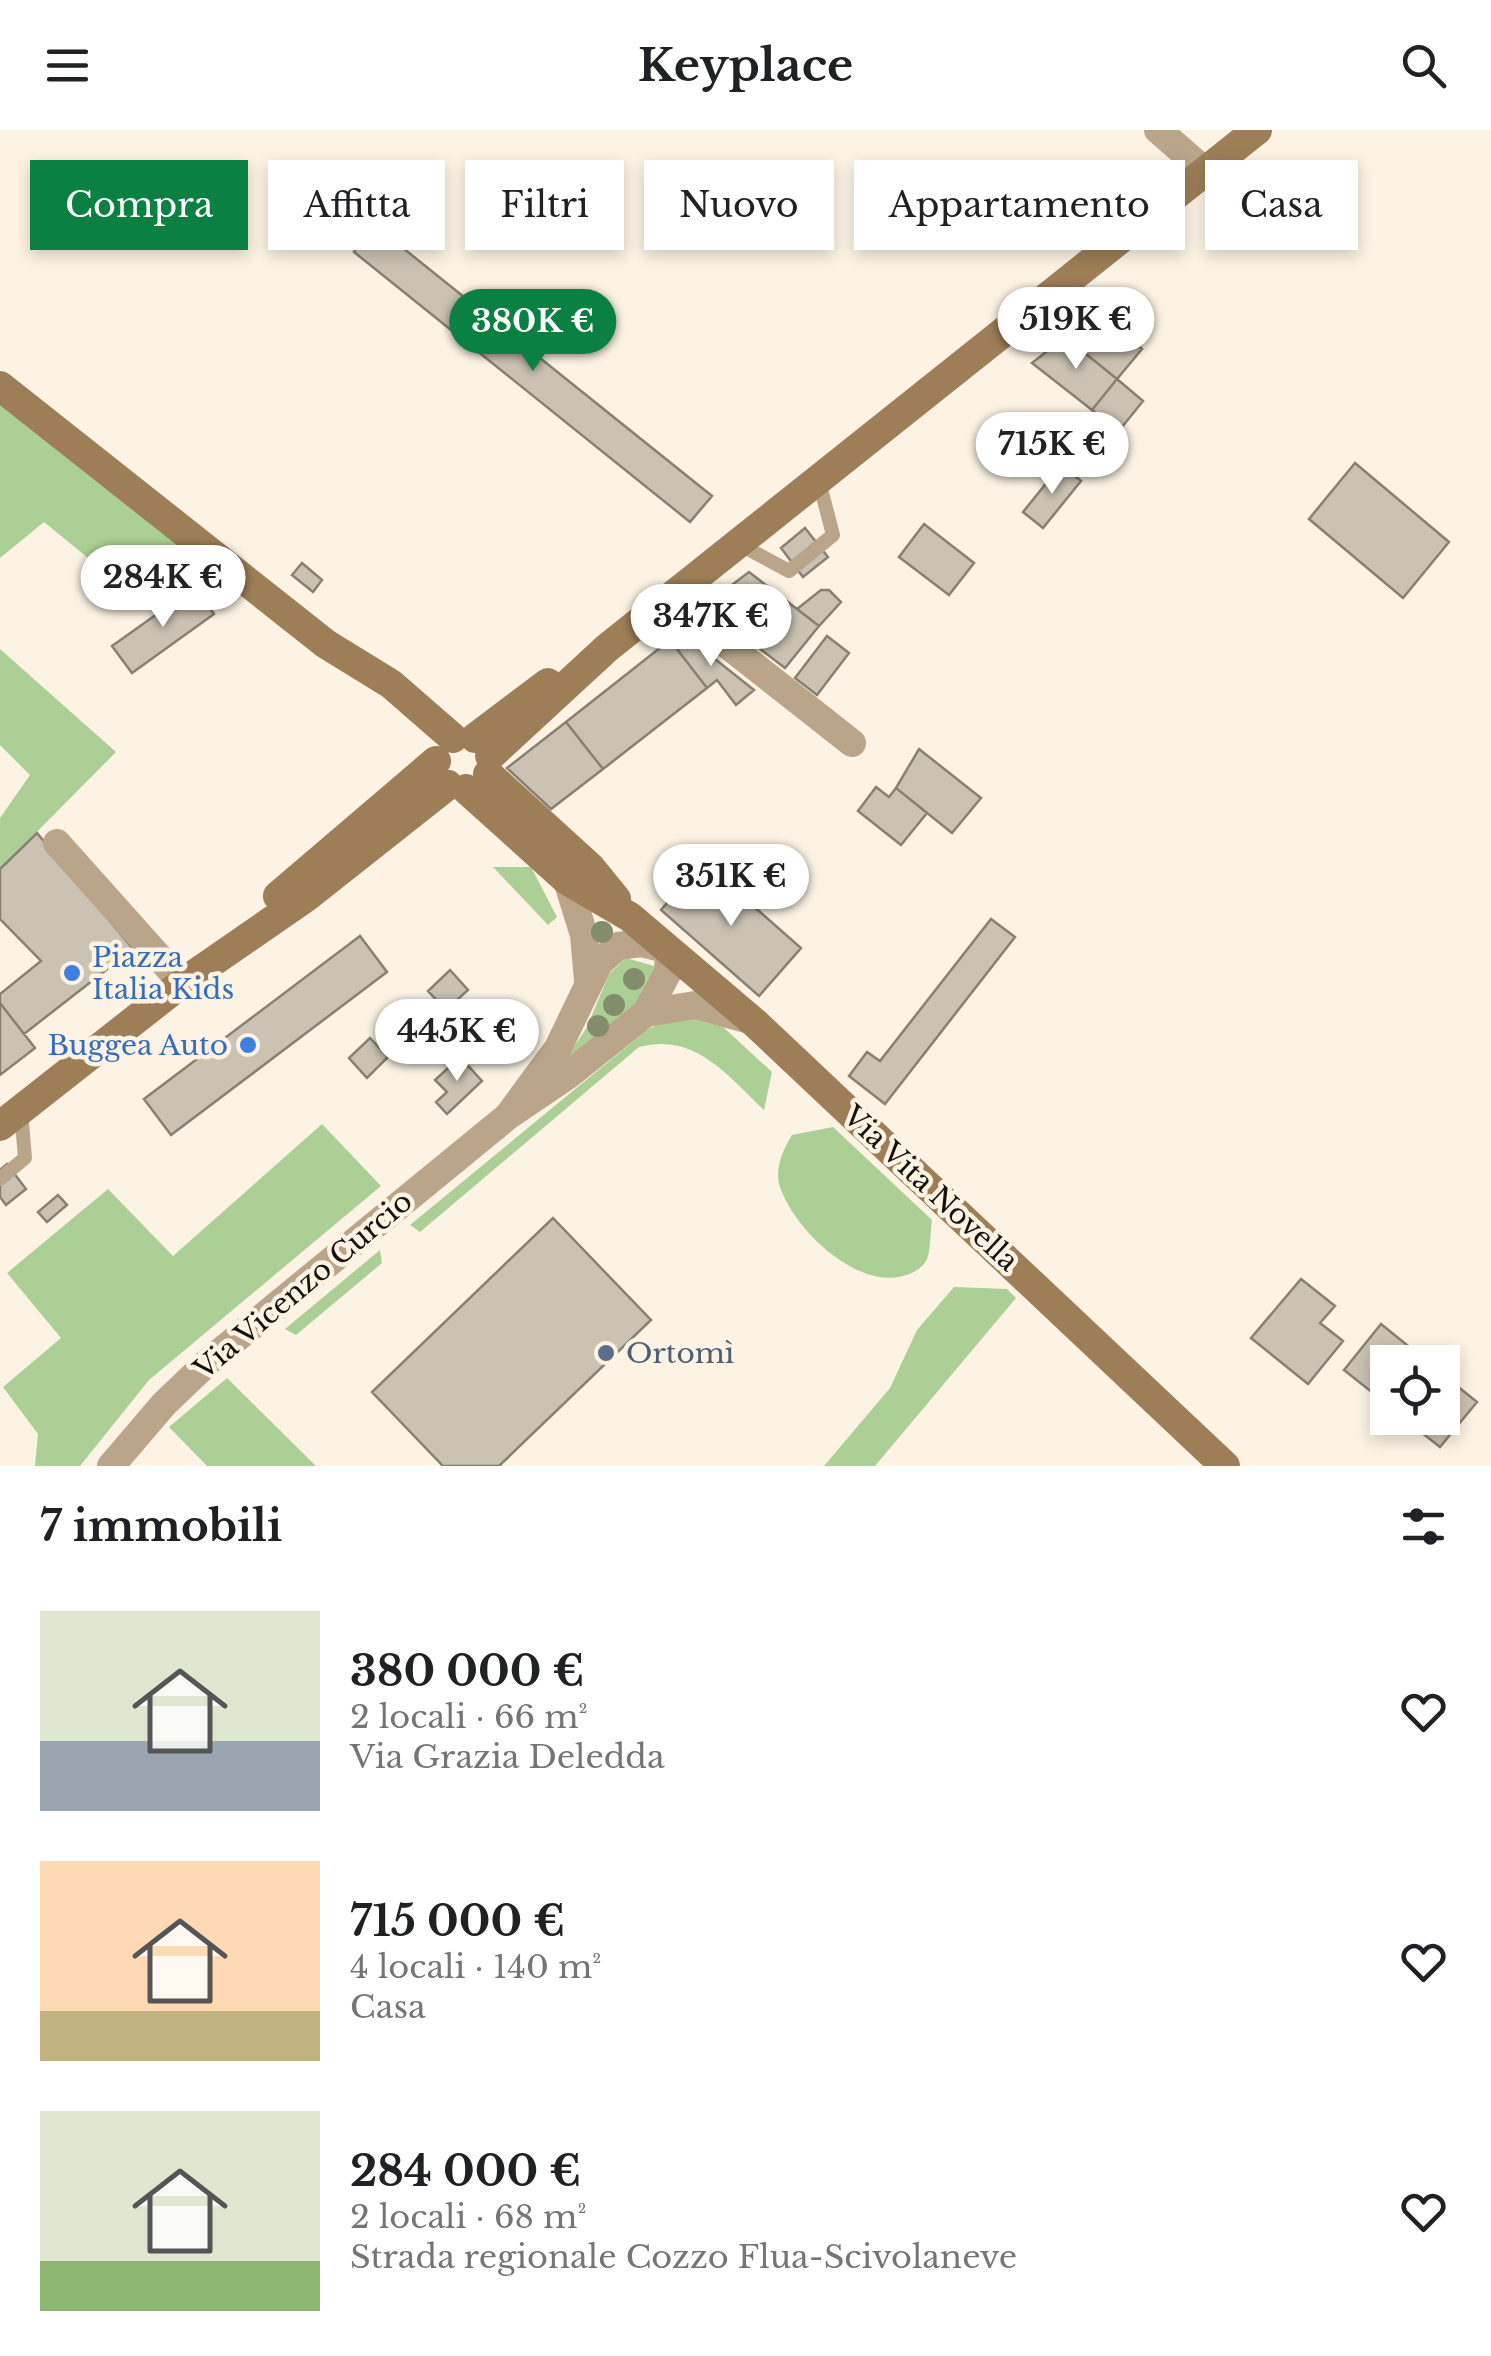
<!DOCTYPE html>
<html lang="it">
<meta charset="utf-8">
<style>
:root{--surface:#fff;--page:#f2f2f2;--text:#202124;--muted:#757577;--accent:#0b8043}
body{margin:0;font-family:"Libre Baskerville",serif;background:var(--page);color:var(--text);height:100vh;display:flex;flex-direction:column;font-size:38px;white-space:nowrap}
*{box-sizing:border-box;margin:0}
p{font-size:32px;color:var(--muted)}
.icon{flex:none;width:55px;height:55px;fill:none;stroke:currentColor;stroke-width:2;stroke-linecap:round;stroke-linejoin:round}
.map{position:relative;height:1336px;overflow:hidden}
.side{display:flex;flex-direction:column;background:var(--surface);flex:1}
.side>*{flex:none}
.banner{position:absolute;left:30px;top:30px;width:1432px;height:90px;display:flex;gap:20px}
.controls{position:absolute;left:1370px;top:1215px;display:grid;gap:20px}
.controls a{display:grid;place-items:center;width:90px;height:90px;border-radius:0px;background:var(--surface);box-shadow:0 5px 15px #0003;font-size:50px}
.price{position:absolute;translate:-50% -85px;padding:0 22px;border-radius:35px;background:#fff;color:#222;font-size:32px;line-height:65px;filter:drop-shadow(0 2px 5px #0008)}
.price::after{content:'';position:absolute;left:50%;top:60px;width:30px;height:22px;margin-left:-15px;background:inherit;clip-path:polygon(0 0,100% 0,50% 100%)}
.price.selected{background:var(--accent);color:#fff}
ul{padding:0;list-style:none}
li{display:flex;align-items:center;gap:30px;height:250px;padding:0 40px}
li span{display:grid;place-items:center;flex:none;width:280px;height:200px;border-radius:0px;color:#555}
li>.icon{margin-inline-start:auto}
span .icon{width:120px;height:120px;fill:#fffc;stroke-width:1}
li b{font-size:42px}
h2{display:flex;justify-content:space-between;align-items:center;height:120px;padding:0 40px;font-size:42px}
.chip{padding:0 35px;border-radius:0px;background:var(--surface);box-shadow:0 5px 15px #0003;font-size:35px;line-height:90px}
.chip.selected{background:var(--accent);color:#fff}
header{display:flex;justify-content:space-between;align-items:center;height:130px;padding:0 40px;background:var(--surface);font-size:45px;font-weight:800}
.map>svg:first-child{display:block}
</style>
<header><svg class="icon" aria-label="menu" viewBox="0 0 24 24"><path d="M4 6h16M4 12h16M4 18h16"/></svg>Keyplace<svg class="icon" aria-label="search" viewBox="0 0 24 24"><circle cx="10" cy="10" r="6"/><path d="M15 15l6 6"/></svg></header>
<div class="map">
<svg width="1491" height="1336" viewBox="0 0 1491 1336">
<rect width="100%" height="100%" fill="#fcf3e4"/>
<path fill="#accf96" d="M 0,273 L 199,432 L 197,439 L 148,477 L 44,392 L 0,428 Z
M 0,519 L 116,622 L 0,739 L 0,688 L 30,645 L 0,615 Z
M 493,737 L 531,737 L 557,787 L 548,795 Z
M 626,828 L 654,836 C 663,869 583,921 558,941 L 587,897 L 609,844 Z
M 693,889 L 723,897 L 772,942 L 764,980 C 727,945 695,902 639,917 L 420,1102 L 410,1095 L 647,900 L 664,891 Z
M 322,994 L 381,1056 L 149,1250 L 80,1336 L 35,1336 L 38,1304 L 3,1257 L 61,1208 L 7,1143 L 108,1059 L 173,1126 Z
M 833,997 L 932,1090 C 930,1102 931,1118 927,1129 C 923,1138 912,1144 903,1146 C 856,1159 794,1099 780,1057 C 774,1039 783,1020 792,1005 Z
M 380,1120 L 382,1133 L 296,1205 L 285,1199 Z
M 954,1157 L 1007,1159 L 1016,1168 L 875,1336 L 824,1336 L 890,1258 L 917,1200 Z
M 227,1248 L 316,1336 L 207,1336 L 169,1297 Z"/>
<path fill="#cbc2b3" stroke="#888072" stroke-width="2.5" d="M 373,94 L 712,366 L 690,392 L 354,122 Z
M 1098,182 L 1142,219 L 1117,249 L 1065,207 Z
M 1065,207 L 1117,249 L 1092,280 L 1032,233 Z
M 1117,249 L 1143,271 L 1118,302 L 1092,280 Z
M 1355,333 L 1449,412 L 1403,468 L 1309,389 Z
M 1061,335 L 1081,351 L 1043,398 L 1023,382 Z
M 924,394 L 974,433 L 949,465 L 899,427 Z
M 805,398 L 828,427 L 803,447 L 781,418 Z
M 302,433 L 322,450 L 313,462 L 292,445 Z
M 749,442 L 819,496 L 785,538 L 704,476 Z
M 195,457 L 214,484 L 132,543 L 112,516 Z
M 821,460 L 829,460 L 841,472 L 819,496 L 797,479 Z
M 681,502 L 754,560 L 736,575 L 717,550 L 707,558 L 670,510 Z
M 827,506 L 849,523 L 817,565 L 795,548 Z
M 670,510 L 707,558 L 603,639 L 566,592 Z
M 566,592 L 603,639 L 551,679 L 507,638 Z
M 919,619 L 981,668 L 952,703 L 896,658 Z
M 876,657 L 889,667 L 896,658 L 927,683 L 901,715 L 858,681 Z
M 37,703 L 133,819 L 24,904 L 0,873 L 0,864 L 41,831 L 0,789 L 0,739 Z
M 703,732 L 801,818 L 759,866 L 661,780 Z
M 991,789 L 1015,807 L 885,974 L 849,946 L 867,922 L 880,931 Z
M 360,806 L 387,842 L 171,1005 L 144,969 Z
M 450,840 L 468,860 L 446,880 L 428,861 Z
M 0,873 L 35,918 L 0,945 Z
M 370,908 L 388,927 L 367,948 L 349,928 Z
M 460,927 L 482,951 L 447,984 L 436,972 L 447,962 L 435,950 Z
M 7,1034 L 26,1059 L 6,1075 L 0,1067 L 0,1040 Z
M 58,1065 L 67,1075 L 47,1092 L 38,1082 Z
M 553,1088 L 651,1190 L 499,1336 L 443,1336 L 372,1262 Z
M 1301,1149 L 1335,1176 L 1320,1193 L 1343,1211 L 1308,1254 L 1251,1208 Z
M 1381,1194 L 1428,1232 L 1388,1232 L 1388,1275 L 1344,1240 Z
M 1442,1244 L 1477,1272 L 1440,1317 L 1403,1288 L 1442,1288 Z"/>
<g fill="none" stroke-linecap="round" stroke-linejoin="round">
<path stroke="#baa58b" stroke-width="14" d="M 739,414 L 789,441 L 833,405 L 819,351
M 0,1049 L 25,1028 L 21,981"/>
<path stroke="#baa58b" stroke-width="28" d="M 1158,0 L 1205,41
M 669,469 L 852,613
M 57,713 L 182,853
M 567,750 L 584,805 L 588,851
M 646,883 L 695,875 L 746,889
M 111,1336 L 164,1274 L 209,1231 L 508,986 L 567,946 L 646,883 L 668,842 L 669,820 L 641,813 L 618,816 L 599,833 L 558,918 L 508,986"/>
<path stroke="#9d7e57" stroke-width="30" d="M 0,256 L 326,514 L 391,554 L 453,608
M 475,608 L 548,553
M 490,626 L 607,518 L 1257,0
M 488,644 L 590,737 L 616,769
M 466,659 L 567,750 L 630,787 L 755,893 L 1225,1336
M 278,766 L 436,631
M 0,996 L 182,853 L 305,768 L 448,655"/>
</g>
<g fill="#838d6d">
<circle cx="602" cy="802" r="11"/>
<circle cx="634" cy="849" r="11"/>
<circle cx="614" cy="875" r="11"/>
<circle cx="598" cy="896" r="11"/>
</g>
<g fill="#3f7fe0" stroke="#fcf3e4" stroke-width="4">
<circle cx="72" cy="843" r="10"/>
<circle cx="248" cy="915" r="10"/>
</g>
<circle fill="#5c6f8a" stroke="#fcf3e4" stroke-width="4" cx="606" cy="1223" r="10"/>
<g text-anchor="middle" stroke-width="9" stroke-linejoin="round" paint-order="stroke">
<g font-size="28" fill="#366cbe" stroke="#fcf3e4" text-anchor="start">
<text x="92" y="837">Piazza<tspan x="92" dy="32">Italia Kids</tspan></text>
<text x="228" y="925" text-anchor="end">Buggea Auto</text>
</g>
<g font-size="28" fill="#15110c" stroke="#fcf3e4">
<text transform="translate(931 1058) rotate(43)" y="10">Via Vita Novella</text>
<text transform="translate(303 1155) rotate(-40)" y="10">Via Vicenzo Curcio</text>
</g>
<g font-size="28" fill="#4e5e75" stroke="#fcf3e4" text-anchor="start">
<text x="626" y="1233">Ortomì</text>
</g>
</g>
</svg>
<div class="controls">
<a><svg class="icon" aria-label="locate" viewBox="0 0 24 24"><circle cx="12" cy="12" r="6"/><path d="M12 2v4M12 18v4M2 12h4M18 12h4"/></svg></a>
</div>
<b class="price" style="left:1076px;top:242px">519K €</b>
<b class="price selected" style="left:533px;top:244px">380K €</b>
<b class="price" style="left:1052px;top:367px">715K €</b>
<b class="price" style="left:163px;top:500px">284K €</b>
<b class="price" style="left:711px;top:539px">347K €</b>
<b class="price" style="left:731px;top:799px">351K €</b>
<b class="price" style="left:457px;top:954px">445K €</b>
<div class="banner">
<a class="chip selected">Compra</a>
<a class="chip">Affitta</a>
<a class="chip">Filtri</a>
<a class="chip">Nuovo</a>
<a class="chip">Appartamento</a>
<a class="chip">Casa</a>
</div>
</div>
<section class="side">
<h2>7 immobili<svg class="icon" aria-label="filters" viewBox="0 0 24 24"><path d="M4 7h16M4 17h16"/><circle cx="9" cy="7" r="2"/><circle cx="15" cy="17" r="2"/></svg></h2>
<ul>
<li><span style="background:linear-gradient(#dfe7d0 65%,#9aa5b1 0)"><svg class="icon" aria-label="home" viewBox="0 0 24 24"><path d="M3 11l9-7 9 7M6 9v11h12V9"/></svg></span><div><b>380 000 €</b><p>2 locali · 66 m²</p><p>Via Grazia Deledda</p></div><svg class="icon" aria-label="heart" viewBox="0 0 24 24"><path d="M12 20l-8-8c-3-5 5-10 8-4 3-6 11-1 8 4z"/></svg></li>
<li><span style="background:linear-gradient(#ffd9b3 75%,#c2b280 0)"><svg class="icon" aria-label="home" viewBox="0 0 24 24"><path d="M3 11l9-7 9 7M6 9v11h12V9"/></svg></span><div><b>715 000 €</b><p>4 locali · 140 m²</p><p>Casa</p></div><svg class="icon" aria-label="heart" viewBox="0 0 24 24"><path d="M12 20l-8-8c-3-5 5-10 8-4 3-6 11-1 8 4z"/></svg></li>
<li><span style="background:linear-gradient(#dfe7d0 75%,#8fb573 0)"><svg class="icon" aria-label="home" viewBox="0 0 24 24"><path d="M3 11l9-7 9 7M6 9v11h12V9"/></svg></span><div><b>284 000 €</b><p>2 locali · 68 m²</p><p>Strada regionale Cozzo Flua-Scivolaneve</p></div><svg class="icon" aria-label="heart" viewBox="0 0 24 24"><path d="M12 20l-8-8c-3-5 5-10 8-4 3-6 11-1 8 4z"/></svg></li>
</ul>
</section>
